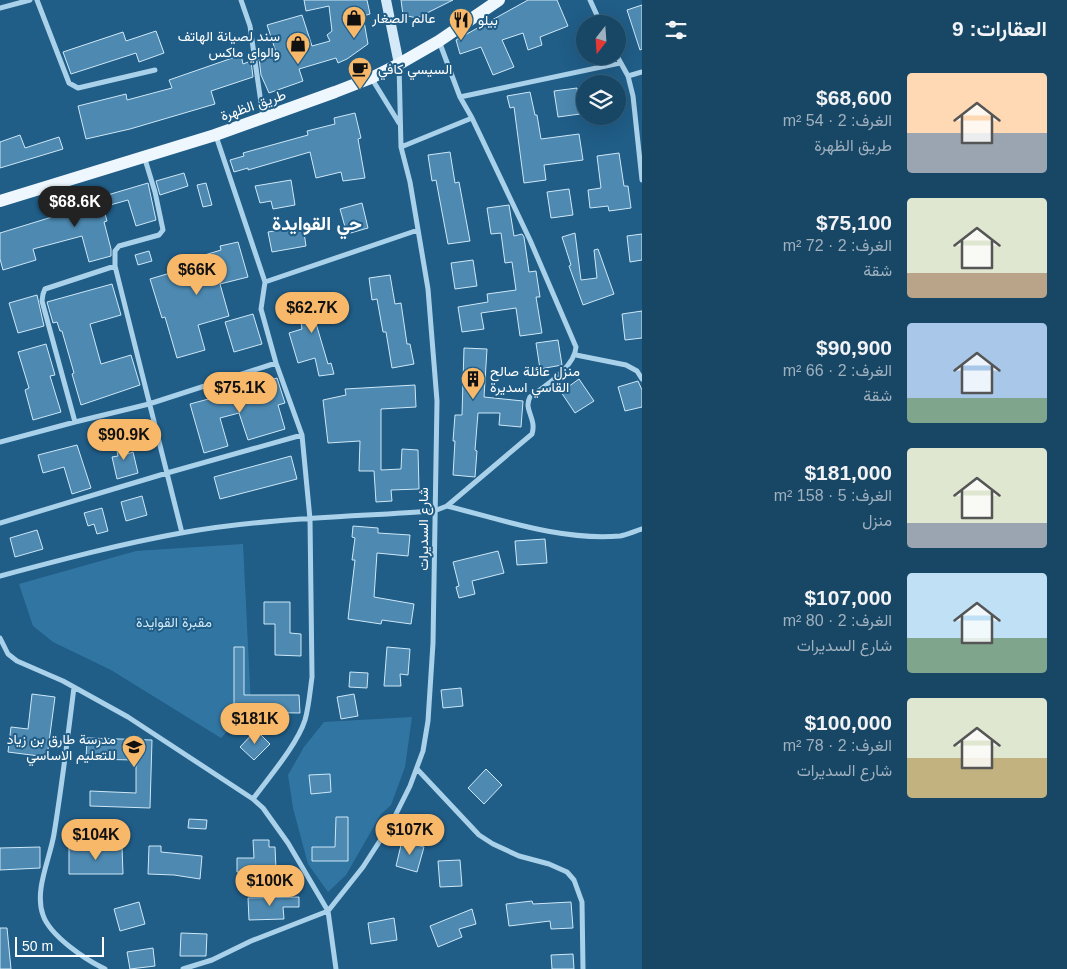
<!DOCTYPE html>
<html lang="ar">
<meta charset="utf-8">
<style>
:root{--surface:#184665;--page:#214d6b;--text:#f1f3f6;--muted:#9fb1bf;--line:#365e79;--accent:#f7b86a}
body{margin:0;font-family:Helvetica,Vazirmatn,sans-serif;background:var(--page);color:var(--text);direction:rtl;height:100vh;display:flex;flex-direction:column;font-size:19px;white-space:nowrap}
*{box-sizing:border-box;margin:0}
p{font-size:16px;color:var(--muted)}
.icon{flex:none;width:28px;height:28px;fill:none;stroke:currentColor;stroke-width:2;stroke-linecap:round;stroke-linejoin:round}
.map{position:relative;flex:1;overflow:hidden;direction:ltr}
.side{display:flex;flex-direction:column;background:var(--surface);width:425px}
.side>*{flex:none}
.needle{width:32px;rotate:197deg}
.tools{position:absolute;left:576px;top:15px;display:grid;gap:10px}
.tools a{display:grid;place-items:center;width:50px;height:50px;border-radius:50%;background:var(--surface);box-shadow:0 5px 20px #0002,0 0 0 1px var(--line);font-size:25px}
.scale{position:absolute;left:15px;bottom:12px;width:89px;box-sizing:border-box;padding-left:5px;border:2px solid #fff;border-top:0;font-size:14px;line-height:18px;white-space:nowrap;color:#fff;-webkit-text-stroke:4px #205d87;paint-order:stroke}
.price{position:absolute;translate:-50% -42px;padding:0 11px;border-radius:18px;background:var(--accent);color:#111;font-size:16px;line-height:32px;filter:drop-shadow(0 1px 2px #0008)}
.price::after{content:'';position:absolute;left:50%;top:30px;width:15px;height:11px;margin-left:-8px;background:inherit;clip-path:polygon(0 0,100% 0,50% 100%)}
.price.selected{background:#222;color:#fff}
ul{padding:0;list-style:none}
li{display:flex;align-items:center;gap:15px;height:125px;padding:0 20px}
li span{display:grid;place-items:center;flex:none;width:140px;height:100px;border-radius:5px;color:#555}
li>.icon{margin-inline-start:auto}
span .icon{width:60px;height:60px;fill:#fffc;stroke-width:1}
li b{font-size:21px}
h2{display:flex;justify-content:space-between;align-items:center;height:60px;padding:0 20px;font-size:21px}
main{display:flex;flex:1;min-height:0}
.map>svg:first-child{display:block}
</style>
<main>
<section class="side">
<h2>العقارات: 9<svg class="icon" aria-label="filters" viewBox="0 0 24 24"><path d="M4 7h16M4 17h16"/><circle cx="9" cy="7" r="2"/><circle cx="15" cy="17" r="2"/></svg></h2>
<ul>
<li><span style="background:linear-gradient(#ffd9b3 60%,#9aa5b1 0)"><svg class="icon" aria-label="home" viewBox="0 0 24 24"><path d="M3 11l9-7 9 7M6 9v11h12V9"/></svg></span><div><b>$68,600</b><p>الغرف: 2 · 54 m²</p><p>طريق الظهرة</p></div></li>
<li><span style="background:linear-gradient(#dfe7d0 75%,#b9a48a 0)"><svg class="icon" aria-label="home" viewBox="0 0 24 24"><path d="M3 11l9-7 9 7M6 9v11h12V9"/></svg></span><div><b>$75,100</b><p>الغرف: 2 · 72 m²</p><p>شقة</p></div></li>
<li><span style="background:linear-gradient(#a9c7e8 75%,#7fa58c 0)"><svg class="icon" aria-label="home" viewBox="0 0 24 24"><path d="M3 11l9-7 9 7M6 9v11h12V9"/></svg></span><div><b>$90,900</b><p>الغرف: 2 · 66 m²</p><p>شقة</p></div></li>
<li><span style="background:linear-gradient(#dfe7d0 75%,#9aa5b1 0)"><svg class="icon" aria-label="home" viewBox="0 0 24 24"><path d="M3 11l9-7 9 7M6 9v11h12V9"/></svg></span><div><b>$181,000</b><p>الغرف: 5 · 158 m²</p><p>منزل</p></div></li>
<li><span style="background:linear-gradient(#bfe0f5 65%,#7fa58c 0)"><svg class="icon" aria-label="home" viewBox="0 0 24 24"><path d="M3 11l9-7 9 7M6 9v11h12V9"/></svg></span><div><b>$107,000</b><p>الغرف: 2 · 80 m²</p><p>شارع السديرات</p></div></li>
<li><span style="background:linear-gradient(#dfe7d0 60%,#c2b280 0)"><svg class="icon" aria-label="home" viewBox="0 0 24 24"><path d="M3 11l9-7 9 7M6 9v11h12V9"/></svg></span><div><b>$100,000</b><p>الغرف: 2 · 78 m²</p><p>شارع السديرات</p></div></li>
</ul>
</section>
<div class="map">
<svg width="642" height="969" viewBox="0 0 642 969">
<rect width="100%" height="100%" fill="#205d87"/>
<path fill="#3176a3" d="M 243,544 L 251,706 L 221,738 L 111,670 L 53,642 L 33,626 L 19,584 L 136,551 Z
M 412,717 L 405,767 L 391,805 L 381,814 L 346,875 L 328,892 L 308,864 L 293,808 L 288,775 L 304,747 L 324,722 Z"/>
<path fill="#4d89b1" stroke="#cee8f7" d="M 304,0 L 367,0 L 370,14 L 363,16 L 368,44 L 347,59 L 338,63 L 336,58 L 299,69 L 303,81 L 269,93 L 261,75 L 259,58 L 276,52 L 267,25 L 302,15 L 312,46 L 330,41 L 327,35 L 332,31 L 329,6 L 306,11 Z
M 401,0 L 453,0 L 417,18 L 403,15 Z
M 528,0 L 557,0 L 568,26 L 540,37 L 542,45 L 528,50 L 523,33 L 502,40 L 514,67 L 493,75 L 481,47 L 460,54 L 456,40 Z
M 642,5 L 642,49 L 640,50 L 627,10 Z
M 156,31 L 164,53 L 139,62 L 136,53 L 71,74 L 63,52 L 123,32 L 126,41 Z
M 241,55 L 243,64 L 251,61 L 253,77 L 211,91 L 215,104 L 130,129 L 86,139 L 78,106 L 126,94 L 127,100 L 172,88 L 169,80 Z
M 577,88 L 580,114 L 558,117 L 554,91 Z
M 530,92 L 535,115 L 537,115 L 541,139 L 579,134 L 583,160 L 544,165 L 546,180 L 524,183 L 514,107 L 510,108 L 507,96 Z
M 355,113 L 361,138 L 358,139 L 365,178 L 343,181 L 341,172 L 316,178 L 310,152 L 248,170 L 248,168 L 234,172 L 230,160 L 244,156 L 243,153 L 308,135 L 307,131 L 335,124 L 334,118 Z
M 20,135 L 25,148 L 59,137 L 63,149 L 0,168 L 0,142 Z
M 450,152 L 455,183 L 459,182 L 470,241 L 448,244 L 436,180 L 432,181 L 428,155 Z
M 619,153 L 624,186 L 628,186 L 631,208 L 609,211 L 608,206 L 590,208 L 588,190 L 601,188 L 597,156 Z
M 184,173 L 188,186 L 160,195 L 156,181 Z
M 291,180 L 295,205 L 273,209 L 271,201 L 260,203 L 255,186 Z
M 148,183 L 156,220 L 136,226 L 128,200 L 103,207 L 107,221 L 104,222 L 111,249 L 111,256 L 89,262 L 82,236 L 33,249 L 36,260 L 3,270 L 0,259 L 0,233 L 78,209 L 77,204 Z
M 206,183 L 212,205 L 203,207 L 197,185 Z
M 569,189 L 573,215 L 551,218 L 547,192 Z
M 362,203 L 368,228 L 347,234 L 340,209 Z
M 509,205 L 514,236 L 522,234 L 524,237 L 529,272 L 536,271 L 540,297 L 536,297 L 542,333 L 520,336 L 516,308 L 481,313 L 484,329 L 462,332 L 458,307 L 488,302 L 487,294 L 516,290 L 512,262 L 505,263 L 501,233 L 491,234 L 487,208 Z
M 303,226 L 306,246 L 272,252 L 268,232 Z
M 575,233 L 581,280 L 597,278 L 594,250 L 598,249 L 614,294 L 583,305 L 569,266 L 571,265 L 562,237 Z
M 642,234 L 642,260 L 630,262 L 627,236 Z
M 238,242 L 248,277 L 220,284 L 229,316 L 198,325 L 205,350 L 177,358 L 165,317 L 162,318 L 150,279 L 187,268 L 185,261 L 221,250 L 220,246 Z
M 149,251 L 152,261 L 138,265 L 135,255 Z
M 473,260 L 477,286 L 455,289 L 451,263 Z
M 390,275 L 395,304 L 401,303 L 407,344 L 410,344 L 414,364 L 392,368 L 386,332 L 383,332 L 377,299 L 372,300 L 369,278 Z
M 112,284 L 121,315 L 90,324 L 101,364 L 131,355 L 140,385 L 81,405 L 72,374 L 74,373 L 62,331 L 60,331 L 57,322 L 53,323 L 47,302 Z
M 37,295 L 44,326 L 18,333 L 9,303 Z
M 328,297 L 332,317 L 315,320 L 328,364 L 331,363 L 334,374 L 319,376 L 315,358 L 298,363 L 289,333 L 302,329 L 298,302 Z
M 642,311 L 642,338 L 625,340 L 622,314 Z
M 253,314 L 262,344 L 234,352 L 225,322 Z
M 558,340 L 562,365 L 540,369 L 536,343 Z
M 46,344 L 55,375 L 50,376 L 61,412 L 33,420 L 25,390 L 29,388 L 18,352 Z
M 464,348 L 487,349 L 484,397 L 523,401 L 521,427 L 499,425 L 500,413 L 478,413 L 475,450 L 477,451 L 475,477 L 453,475 L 455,441 L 453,441 L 455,415 L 462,415 Z
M 277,378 L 285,403 L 278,405 L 285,429 L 248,440 L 239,413 L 220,418 L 228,446 L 204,453 L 190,404 L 253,387 L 252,385 Z
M 579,379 L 594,401 L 575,413 L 561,392 Z
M 638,381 L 642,390 L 642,407 L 625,411 L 618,387 Z
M 415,385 L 416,407 L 381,409 L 381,470 L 401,469 L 402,449 L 418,450 L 419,489 L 391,490 L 392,501 L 376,502 L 374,471 L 359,471 L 360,441 L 328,443 L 323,400 L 346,395 L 345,389 Z
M 124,439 L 127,454 L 133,452 L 138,473 L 117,479 L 112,457 L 118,456 L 115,441 Z
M 77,445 L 91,488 L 72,494 L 64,467 L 43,473 L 38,455 Z
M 291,456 L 297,479 L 220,499 L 214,477 Z
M 142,496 L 147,515 L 126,521 L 121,502 Z
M 102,508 L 108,531 L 97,534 L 94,524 L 88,526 L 84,513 Z
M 353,526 L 378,528 L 378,533 L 410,535 L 408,556 L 377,553 L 374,597 L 414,604 L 411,624 L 382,620 L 381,624 L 348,619 L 355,560 L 352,560 L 355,538 L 352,537 Z
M 37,530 L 43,549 L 15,557 L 10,538 Z
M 545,539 L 547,563 L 517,565 L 515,541 Z
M 498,551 L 504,573 L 472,581 L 475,594 L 459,598 L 456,587 L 459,586 L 453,562 Z
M 264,602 L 290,602 L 290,633 L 301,634 L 301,656 L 275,655 L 275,624 L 264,624 Z
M 234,647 L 244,647 L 244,695 L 299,695 L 300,713 L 234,712 Z
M 387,647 L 410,649 L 408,675 L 400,674 L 401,686 L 384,686 Z
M 350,672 L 368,673 L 367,688 L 349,687 Z
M 461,688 L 463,706 L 443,708 L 441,690 Z
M 32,694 L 55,697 L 47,757 L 8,752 L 11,727 L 28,729 Z
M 354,694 L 358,716 L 341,719 L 337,697 Z
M 256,730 L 270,744 L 254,760 L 240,747 Z
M 87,738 L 152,740 L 150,808 L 90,806 L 90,791 L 136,793 L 136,760 L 86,759 Z
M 486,769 L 502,785 L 484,804 L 468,788 Z
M 330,774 L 331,792 L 311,794 L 309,775 Z
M 336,817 L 348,817 L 348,861 L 312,861 L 312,847 L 335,847 Z
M 189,819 L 207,820 L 206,829 L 188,828 Z
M 253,840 L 269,840 L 269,847 L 275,847 L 276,869 L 259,869 L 259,873 L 237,872 L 237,858 L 254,858 Z
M 402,841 L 424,847 L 417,872 L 396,866 Z
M 149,846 L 161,846 L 161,852 L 202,856 L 200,879 L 174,875 L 148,874 Z
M 40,847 L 40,868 L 0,870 L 0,848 Z
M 104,847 L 122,847 L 123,874 L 69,874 L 69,848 Z
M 460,860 L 462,886 L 440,887 L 438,861 Z
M 299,897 L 299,907 L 283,907 L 284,919 L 249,920 L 248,898 Z
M 532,901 L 533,904 L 571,902 L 573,928 L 551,929 L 550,921 L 509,926 L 506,904 Z
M 139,902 L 145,924 L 120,931 L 114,909 Z
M 472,909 L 476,924 L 459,929 L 462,937 L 438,947 L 430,926 Z
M 394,918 L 397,940 L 371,944 L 368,923 Z
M 0,928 L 7,928 L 11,969 L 0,969 Z
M 181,933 L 207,934 L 206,956 L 180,956 Z
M 153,948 L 155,966 L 130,969 L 127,952 Z
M 573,954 L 574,969 L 552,969 L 551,955 Z"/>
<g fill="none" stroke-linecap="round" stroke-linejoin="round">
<path stroke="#aad1ea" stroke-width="5" d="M 37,0 L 69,83 L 78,88 L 155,70
M 241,0 L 250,26 L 263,117
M 590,0 L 601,24
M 0,8 L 30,0
M 617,56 L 628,76 L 633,96 L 642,180
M 628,76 L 642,72
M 372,79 L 399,123
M 460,97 L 620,63
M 216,136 L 265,282 L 261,309 L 276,363 L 302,435 L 310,519 L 312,677 C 310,691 309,706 305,720 C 297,745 269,777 253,799
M 401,147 L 472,118
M 144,156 L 155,192 L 163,230 L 159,235 L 119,246 L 115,251 L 115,266 L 182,533
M 115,266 L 45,289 L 43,294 L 42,301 L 75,422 L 149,404 L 276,363
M 265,282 L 418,230
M 576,355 L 626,365 L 637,371 L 642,379
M 0,442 L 75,422
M 447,506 C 503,520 562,541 620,536 C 627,535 635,531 642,529
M 0,523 L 167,473 L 302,435
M 0,576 C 60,560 120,544 181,533 C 264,518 350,517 434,511 L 447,506 L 532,434 C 537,418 523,410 530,397 C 545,386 575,367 576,347 L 530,240 L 472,118 L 460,97 L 439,41
M 0,638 L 8,654 L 17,661 L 63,681 L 128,717 L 253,799 L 263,808 L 288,843 L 328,911 L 336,969
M 74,687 C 68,736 62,785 54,834 C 50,859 34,890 43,915 C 50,936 86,960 105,969
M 417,769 L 479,835 L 493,844 L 519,856 L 549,864 L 567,872 L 574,880 L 582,902 L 583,969
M 183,969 L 212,960 L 251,941 L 328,911 L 363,867 L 392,822 L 410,786 L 423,751 L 428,721 L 433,643 L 437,401 L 428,289 L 410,182 L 401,147 L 399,64"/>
<path stroke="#d5eaf8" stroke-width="10" d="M 386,0 L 399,64"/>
<path stroke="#eef7fe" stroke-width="12" d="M 0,201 L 215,135 L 335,92 L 371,78 L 399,64 L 439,41 L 499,0"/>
</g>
<defs>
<symbol id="shop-pin" viewBox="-11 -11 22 30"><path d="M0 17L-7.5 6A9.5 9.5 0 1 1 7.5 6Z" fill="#f7b86a" stroke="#205d87"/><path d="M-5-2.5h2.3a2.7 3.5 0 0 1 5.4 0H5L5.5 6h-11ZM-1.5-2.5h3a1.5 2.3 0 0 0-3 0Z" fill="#111"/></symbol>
<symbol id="restaurant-pin" viewBox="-11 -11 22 30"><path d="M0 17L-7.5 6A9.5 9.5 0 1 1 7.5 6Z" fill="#f7b86a" stroke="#205d87"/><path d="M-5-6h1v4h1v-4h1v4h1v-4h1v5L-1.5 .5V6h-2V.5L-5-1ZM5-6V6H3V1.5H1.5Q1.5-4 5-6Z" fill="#111"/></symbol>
<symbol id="cafe-pin" viewBox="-11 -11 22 30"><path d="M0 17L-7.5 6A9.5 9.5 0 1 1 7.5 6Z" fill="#f7b86a" stroke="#205d87"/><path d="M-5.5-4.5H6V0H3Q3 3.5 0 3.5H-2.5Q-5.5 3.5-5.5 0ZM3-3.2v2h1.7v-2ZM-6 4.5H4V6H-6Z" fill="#111"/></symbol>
<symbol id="building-pin" viewBox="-11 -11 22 30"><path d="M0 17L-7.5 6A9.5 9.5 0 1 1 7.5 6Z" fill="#f7b86a" stroke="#205d87"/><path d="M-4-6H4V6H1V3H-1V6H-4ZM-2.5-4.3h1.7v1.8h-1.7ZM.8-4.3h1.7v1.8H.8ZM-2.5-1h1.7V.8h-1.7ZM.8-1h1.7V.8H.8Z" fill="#111"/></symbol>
<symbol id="school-pin" viewBox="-11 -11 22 30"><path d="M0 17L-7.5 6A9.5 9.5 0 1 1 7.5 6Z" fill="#f7b86a" stroke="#205d87"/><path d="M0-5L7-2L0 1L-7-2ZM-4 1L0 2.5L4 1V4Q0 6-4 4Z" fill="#111"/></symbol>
</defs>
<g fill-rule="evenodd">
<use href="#shop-pin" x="340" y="4" width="28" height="38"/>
<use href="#restaurant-pin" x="447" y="6" width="28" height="38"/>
<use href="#shop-pin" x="284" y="30" width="28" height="38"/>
<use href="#cafe-pin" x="346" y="55" width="28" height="38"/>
<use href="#building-pin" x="459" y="365" width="28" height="38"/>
<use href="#school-pin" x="120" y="733" width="28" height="38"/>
</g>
<g text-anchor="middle" stroke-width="4" stroke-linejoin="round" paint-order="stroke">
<g font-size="14" fill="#fff" stroke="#205d87" text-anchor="start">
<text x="372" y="23">عالم الصغار</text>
<text x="478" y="25">بيلو</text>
<text x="280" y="41" text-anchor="end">سند لصيانة الهاتف<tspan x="280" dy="16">والواي ماكس</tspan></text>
<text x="378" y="74">السيسي كافي</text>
<text x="490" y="376">منزل عائلة صالح<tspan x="490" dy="16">القاسي اسديرة</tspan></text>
<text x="116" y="744" text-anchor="end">مدرسة طارق بن زياد<tspan x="116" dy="16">للتعليم الاساسي</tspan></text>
</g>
<g font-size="14" fill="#fff" stroke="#205d87">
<text transform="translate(253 105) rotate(-19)" y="5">طريق الظهرة</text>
<text transform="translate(423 529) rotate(-90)" y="5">شارع السديرات</text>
</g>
<g font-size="14" fill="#cee8f7" stroke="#205d87">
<text x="174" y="627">مقبرة القوايدة</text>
</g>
<g font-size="19" font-weight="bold" fill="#fff" stroke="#205d87">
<text x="317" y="230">حي القوايدة</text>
</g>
</g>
</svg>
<div class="tools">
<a><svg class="needle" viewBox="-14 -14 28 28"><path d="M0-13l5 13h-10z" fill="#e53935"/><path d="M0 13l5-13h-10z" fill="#9fb1bf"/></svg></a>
<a><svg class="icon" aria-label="layers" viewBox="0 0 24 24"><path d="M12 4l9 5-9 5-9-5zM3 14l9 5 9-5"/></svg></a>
</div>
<div class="scale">50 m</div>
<b class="price selected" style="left:75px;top:228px">$68.6K</b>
<b class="price" style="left:197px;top:296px">$66K</b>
<b class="price" style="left:312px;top:334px">$62.7K</b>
<b class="price" style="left:240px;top:414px">$75.1K</b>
<b class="price" style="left:124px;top:461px">$90.9K</b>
<b class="price" style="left:255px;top:745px">$181K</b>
<b class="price" style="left:410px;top:856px">$107K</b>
<b class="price" style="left:96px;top:861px">$104K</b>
<b class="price" style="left:270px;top:907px">$100K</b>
</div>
</main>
